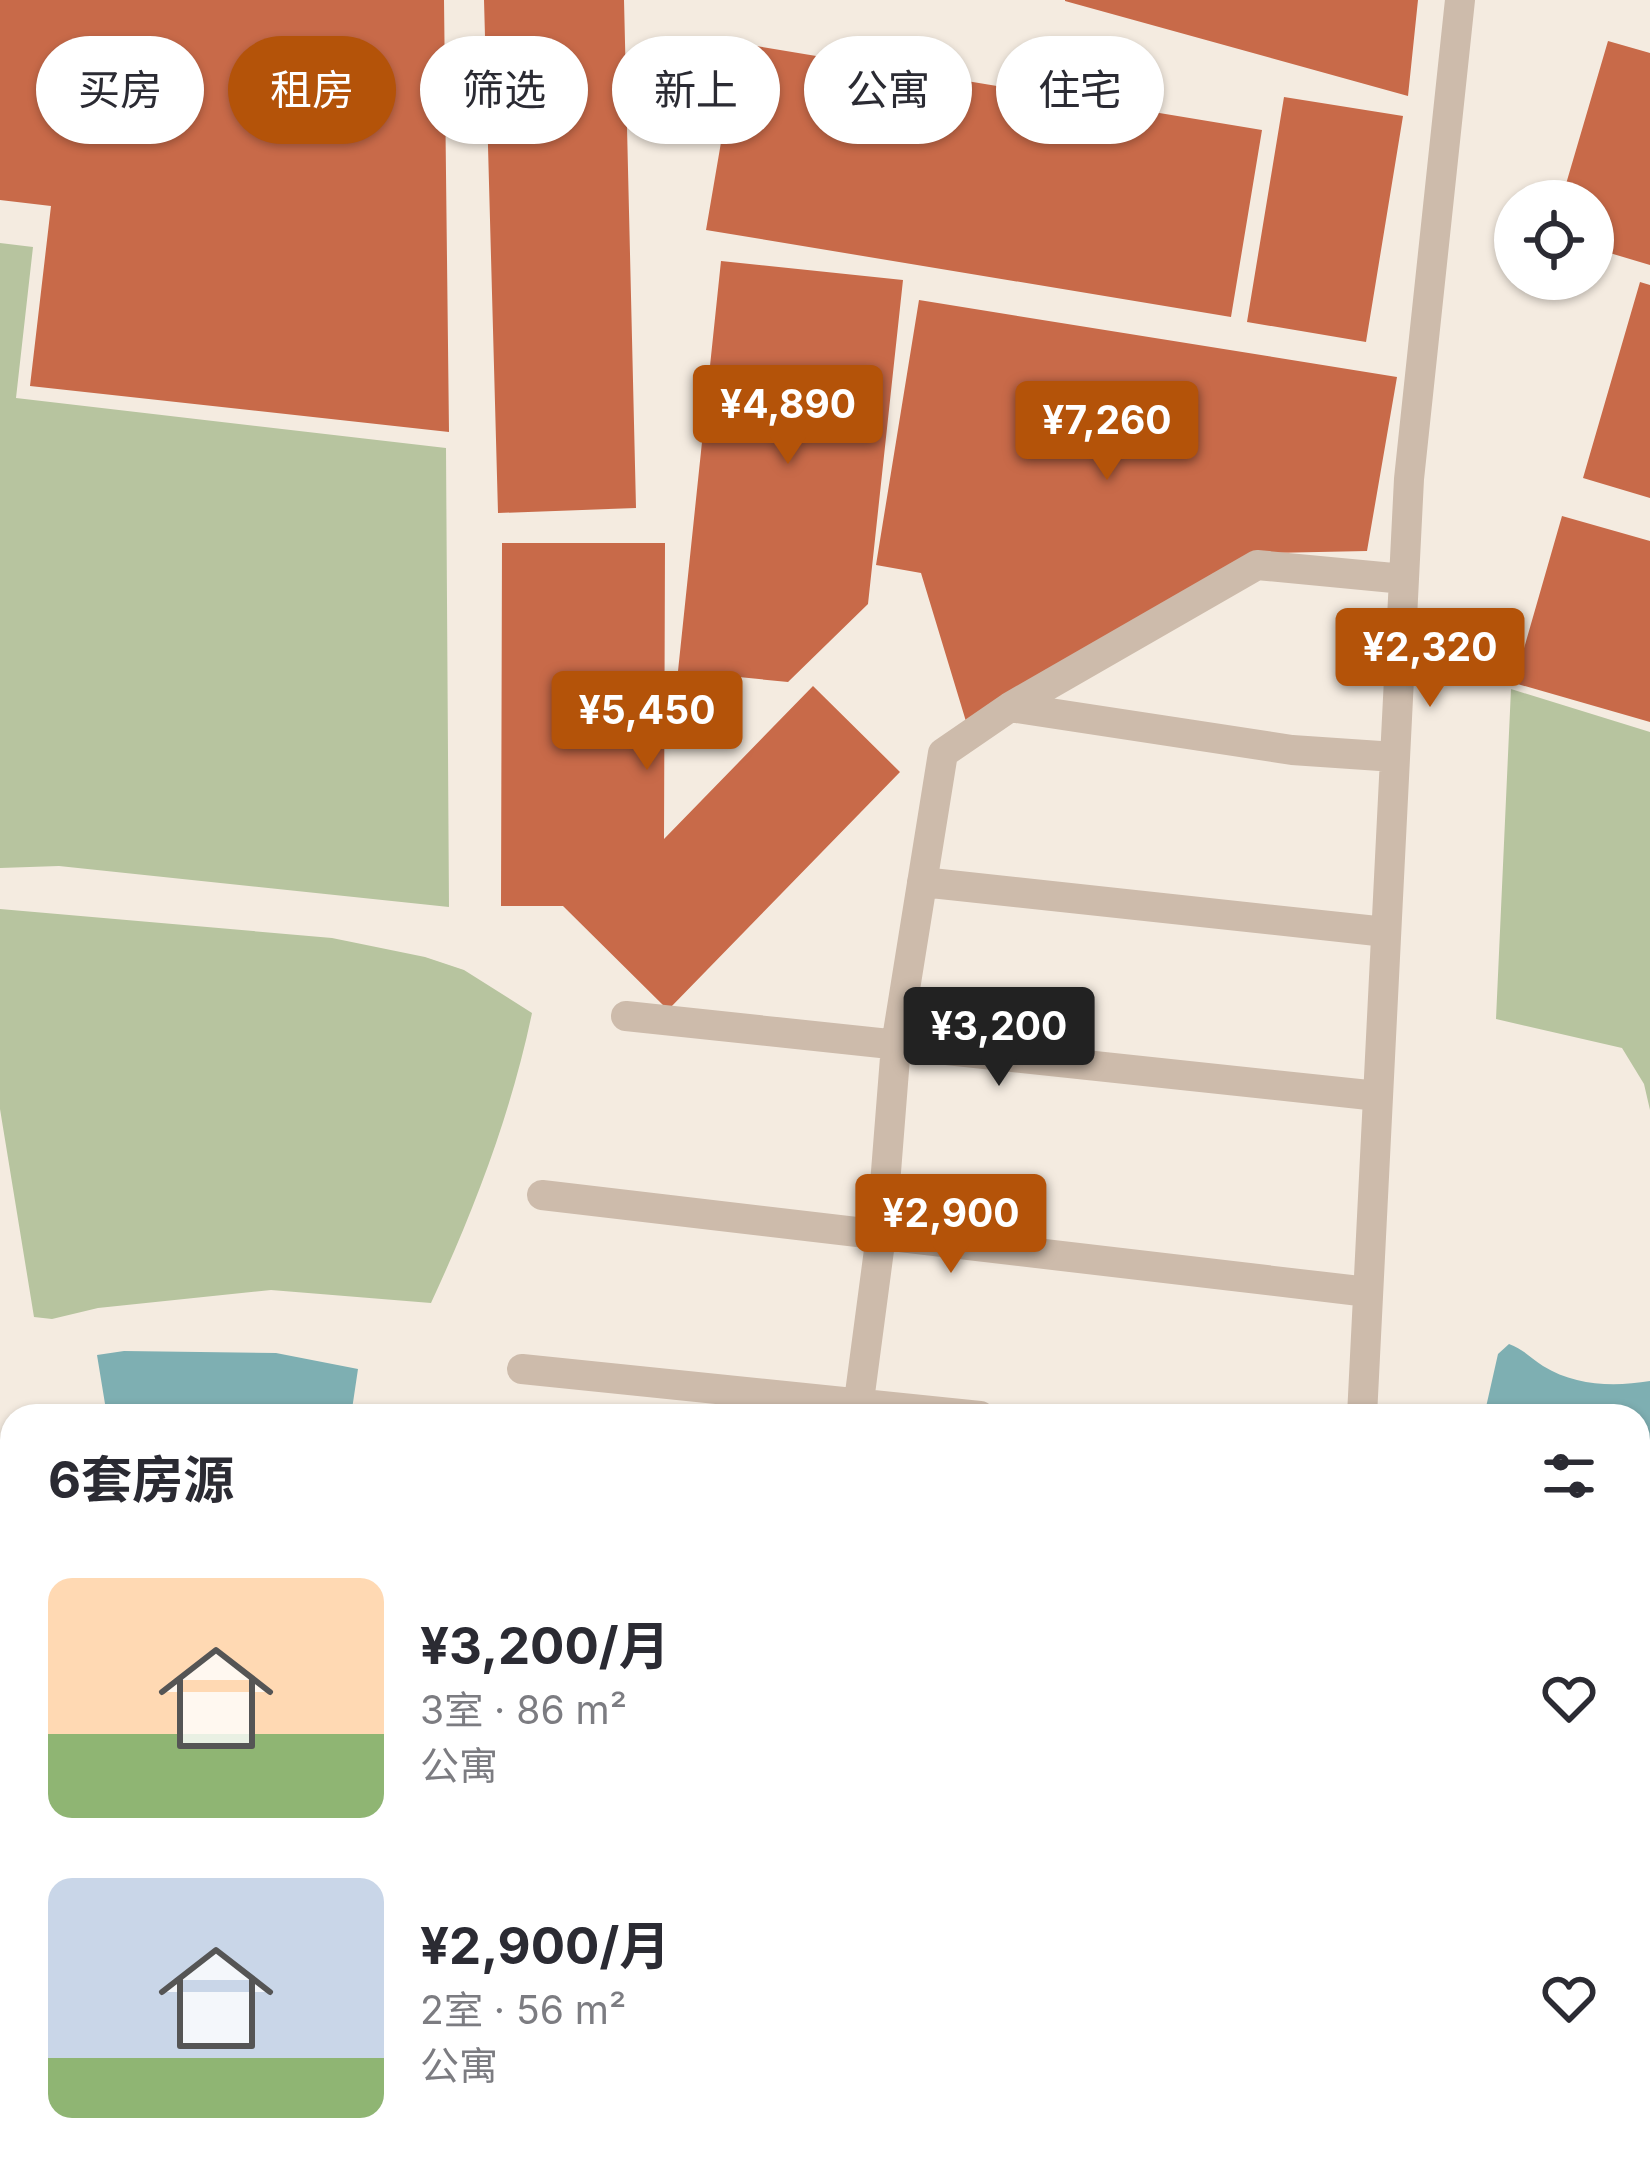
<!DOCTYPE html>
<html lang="zh">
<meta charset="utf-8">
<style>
:root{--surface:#fff;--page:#f7f7f7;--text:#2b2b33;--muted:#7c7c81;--accent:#b45309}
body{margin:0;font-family:Inter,"Noto Sans SC",sans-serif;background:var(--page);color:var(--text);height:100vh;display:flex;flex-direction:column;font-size:45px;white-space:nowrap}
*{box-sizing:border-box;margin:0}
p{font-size:39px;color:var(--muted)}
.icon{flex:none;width:66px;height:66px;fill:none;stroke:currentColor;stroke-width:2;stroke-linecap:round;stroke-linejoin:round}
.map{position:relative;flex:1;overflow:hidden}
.drawer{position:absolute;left:0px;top:1404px;width:1650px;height:771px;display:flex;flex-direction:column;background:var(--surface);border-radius:36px 36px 0 0;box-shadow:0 3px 9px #0004}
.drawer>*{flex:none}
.banner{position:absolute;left:36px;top:36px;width:1578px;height:108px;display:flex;gap:24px}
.tools{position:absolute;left:1494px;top:180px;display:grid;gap:24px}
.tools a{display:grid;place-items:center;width:120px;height:120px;border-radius:50%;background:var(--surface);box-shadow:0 3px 9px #0004;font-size:60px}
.price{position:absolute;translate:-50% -102px;padding:0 27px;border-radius:12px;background:var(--accent);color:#fff;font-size:39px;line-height:78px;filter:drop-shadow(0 3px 6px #0008)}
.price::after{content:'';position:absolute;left:50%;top:72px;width:36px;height:27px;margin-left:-18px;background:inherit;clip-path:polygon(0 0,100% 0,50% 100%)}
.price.current{background:#222;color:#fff}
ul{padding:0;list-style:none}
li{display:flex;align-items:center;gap:36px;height:300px;padding:0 48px}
li span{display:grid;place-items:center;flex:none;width:336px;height:240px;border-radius:24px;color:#555}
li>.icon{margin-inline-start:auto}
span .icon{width:144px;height:144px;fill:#fffc;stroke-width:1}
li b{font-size:51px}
h2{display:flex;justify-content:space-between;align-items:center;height:144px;padding:0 48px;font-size:51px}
.tag{padding:0 42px;border-radius:54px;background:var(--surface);box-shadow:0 3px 9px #0004;font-size:42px;line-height:108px}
.tag.current{background:var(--accent);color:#fff}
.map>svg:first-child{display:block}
</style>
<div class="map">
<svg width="1650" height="2174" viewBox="0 0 1650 2174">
<rect width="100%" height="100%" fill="#f4ebe0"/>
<path fill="#b7c49f" d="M 0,243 L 33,247 L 16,398 L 446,448 L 449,907 L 59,866 L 0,868 Z
M 1511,689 L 1650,732 L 1650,1110 L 1644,1084 L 1622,1048 L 1496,1019 Z
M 0,909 L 332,938 L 425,957 L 464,970 L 532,1013 C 511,1114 474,1210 431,1303 L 271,1290 L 98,1308 L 52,1319 L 34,1317 L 0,1109 Z"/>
<path fill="#7eafb2" d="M 1509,1344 C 1523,1349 1531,1358 1543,1366 C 1575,1386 1614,1387 1650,1381 L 1650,1627 L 1638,1624 L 1638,1416 L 1484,1416 L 1498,1354 Z
M 124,1351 L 276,1353 L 358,1369 L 351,1416 L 107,1416 L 97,1355 Z"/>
<path fill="#c86a49" d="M 0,0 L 444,0 L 449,432 L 30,386 L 51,206 L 0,200 Z
M 484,0 L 624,0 L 636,508 L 498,513 Z
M 1418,0 L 1408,96 L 1065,1 L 1065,0 Z
M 1608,41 L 1650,53 L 1650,265 L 1593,248 L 1593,201 L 1561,201 Z
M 738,43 L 1262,130 L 1231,317 L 706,230 Z
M 1284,97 L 1403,116 L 1366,342 L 1247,322 Z
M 721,261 L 903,280 L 868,604 L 788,682 L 678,671 Z
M 1640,282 L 1650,285 L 1650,498 L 1583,478 Z
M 919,300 L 1397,377 L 1367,551 L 1266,553 L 968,728 L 921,573 L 876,565 Z
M 1562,516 L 1650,541 L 1650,722 L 1514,683 Z
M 502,543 L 665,543 L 664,839 L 813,686 L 900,772 L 668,1010 L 563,906 L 501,906 Z"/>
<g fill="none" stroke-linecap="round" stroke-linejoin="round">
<path stroke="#cdbbab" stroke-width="30" d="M 1010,707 L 1292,750 L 1395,757
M 922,882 L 1386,932
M 626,1016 L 1378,1096
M 542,1195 L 1368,1292
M 522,1369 L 980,1416
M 857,1416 L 881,1235 L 896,1045 L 943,753 L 1010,707 L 1257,565 L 1404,579
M 1362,1416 L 1409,479 L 1460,0
M 1638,1836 L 1650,1837
M 789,2163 L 790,2174
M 1186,2163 L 1259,2173
M 1563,2163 L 1564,2174"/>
</g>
</svg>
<div class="tools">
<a><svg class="icon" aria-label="locate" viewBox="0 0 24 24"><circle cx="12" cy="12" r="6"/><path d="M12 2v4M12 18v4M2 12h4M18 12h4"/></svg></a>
</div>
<b class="price" style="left:788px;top:467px">¥4,890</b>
<b class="price" style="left:1107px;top:483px">¥7,260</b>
<b class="price" style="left:1430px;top:710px">¥2,320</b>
<b class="price" style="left:647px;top:773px">¥5,450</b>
<b class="price current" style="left:999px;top:1089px">¥3,200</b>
<b class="price" style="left:951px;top:1276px">¥2,900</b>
<div class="banner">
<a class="tag">买房</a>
<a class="tag current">租房</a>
<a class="tag">筛选</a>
<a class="tag">新上</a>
<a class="tag">公寓</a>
<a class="tag">住宅</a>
</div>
<section class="drawer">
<h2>6套房源<svg class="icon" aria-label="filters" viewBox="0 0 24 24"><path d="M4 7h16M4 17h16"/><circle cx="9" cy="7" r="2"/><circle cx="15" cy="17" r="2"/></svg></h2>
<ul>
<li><span style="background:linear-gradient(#ffd9b3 65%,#8fb573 0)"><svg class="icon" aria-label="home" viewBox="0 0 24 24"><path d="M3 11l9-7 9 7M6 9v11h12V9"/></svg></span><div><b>¥3,200/月</b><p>3室 · 86 m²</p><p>公寓</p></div><svg class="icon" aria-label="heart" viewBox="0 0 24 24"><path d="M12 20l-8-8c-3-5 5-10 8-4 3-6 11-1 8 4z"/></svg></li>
<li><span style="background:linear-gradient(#c9d6e8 75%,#8fb573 0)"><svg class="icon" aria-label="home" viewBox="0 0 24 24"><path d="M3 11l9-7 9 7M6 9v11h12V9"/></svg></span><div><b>¥2,900/月</b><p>2室 · 56 m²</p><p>公寓</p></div><svg class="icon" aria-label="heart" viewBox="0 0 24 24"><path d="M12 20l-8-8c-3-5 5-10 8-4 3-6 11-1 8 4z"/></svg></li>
</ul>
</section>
</div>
